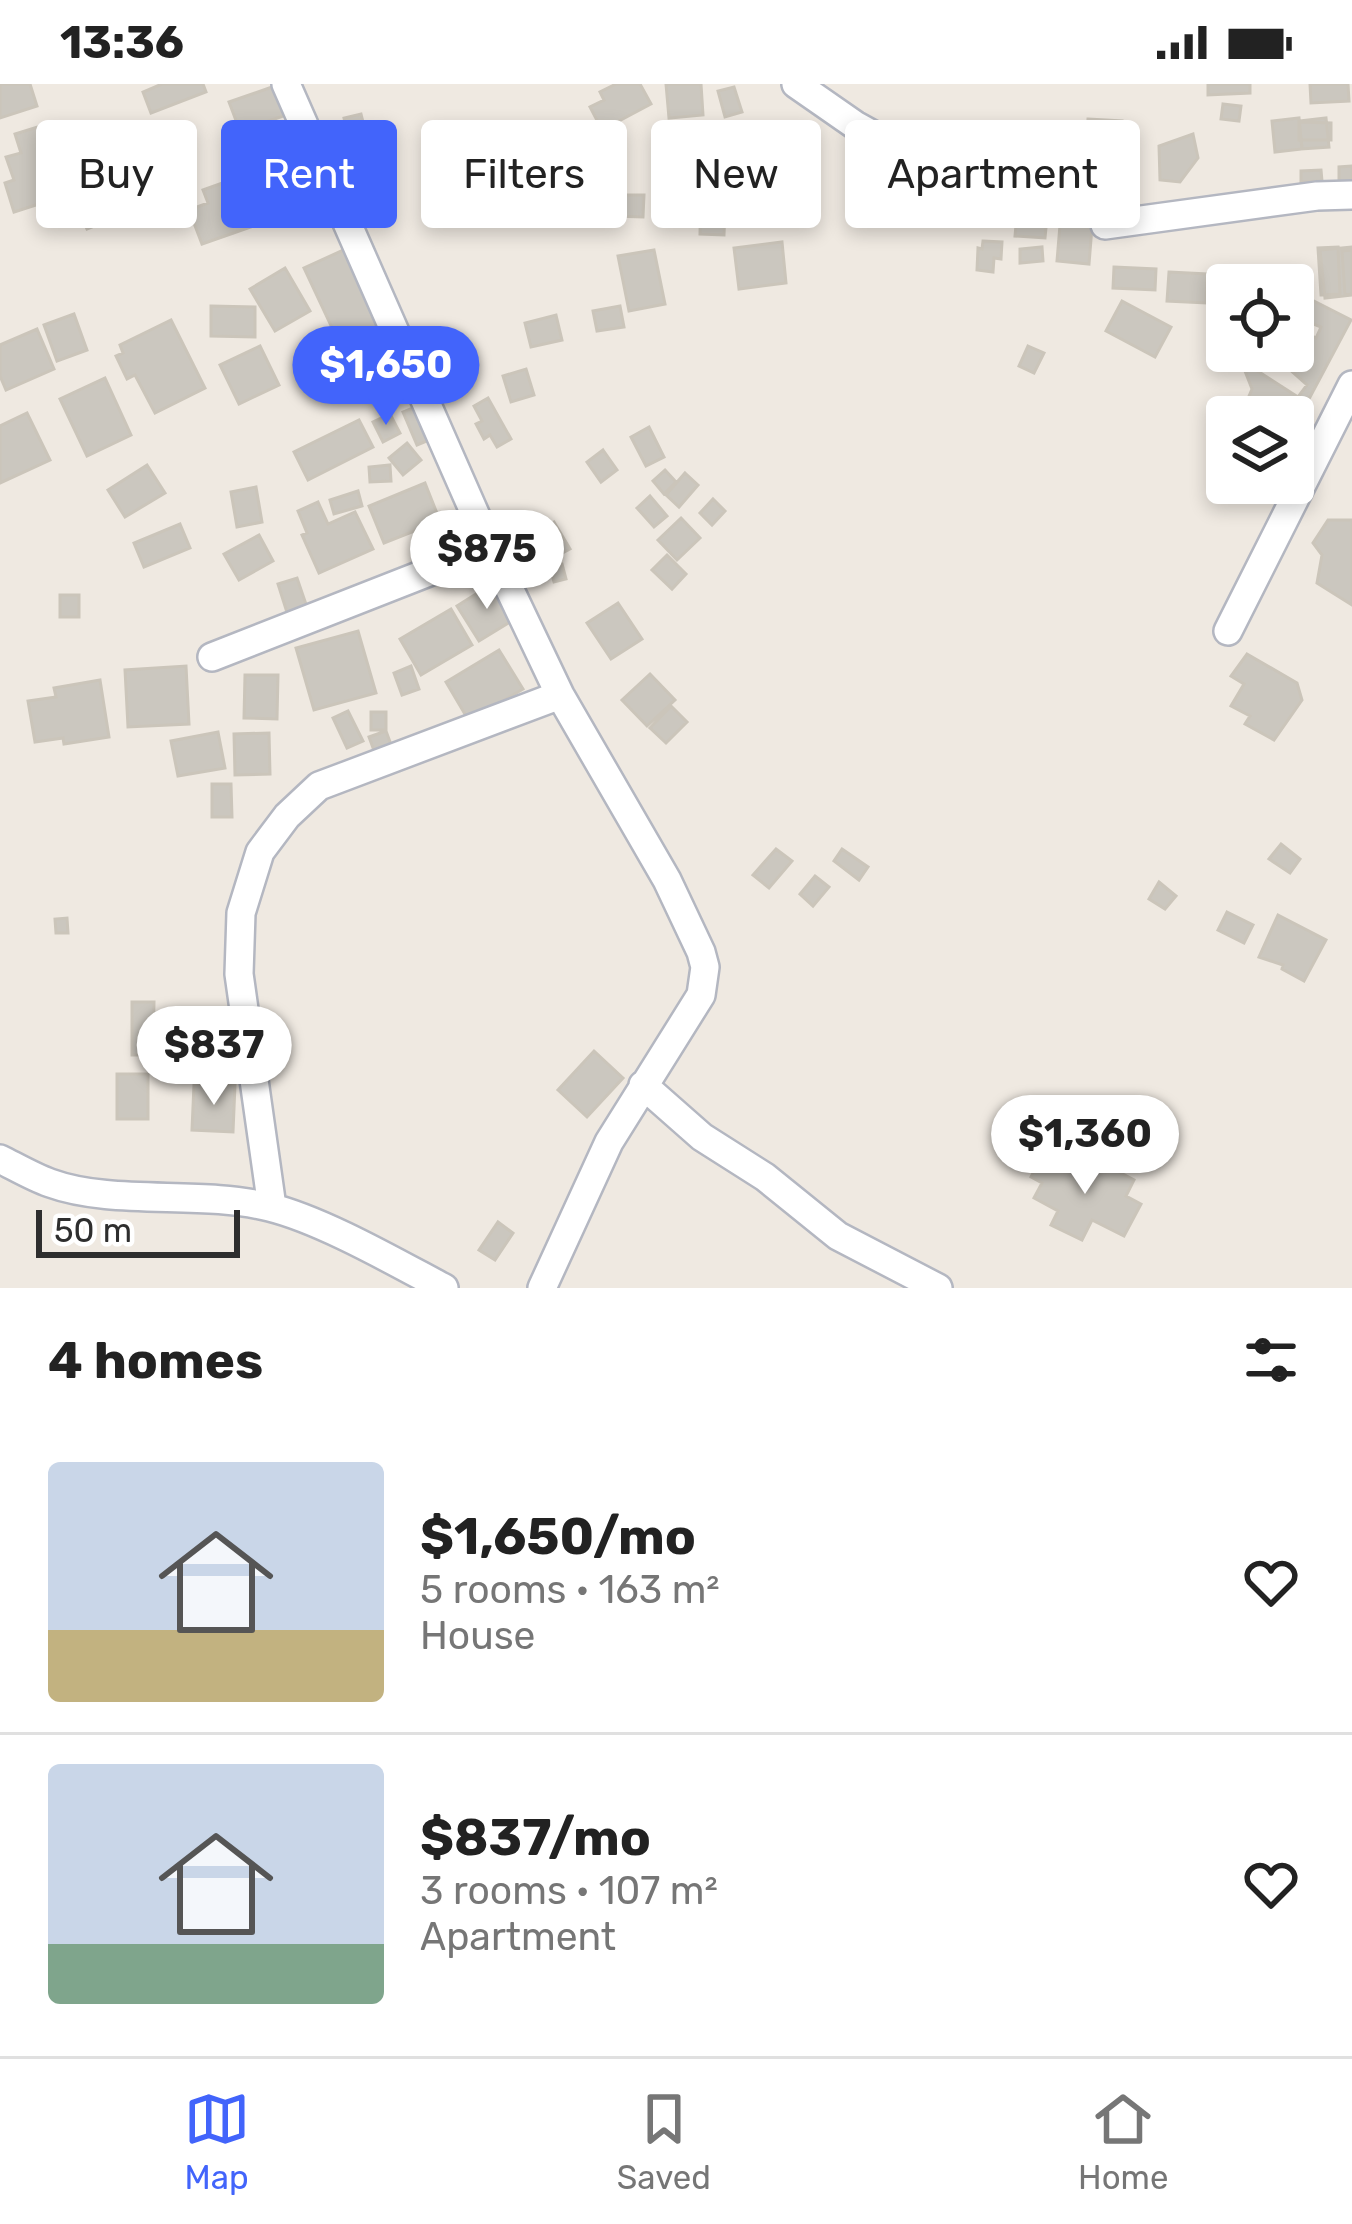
<!DOCTYPE html>
<meta charset="utf-8">
<style>
:root{--surface:#fff;--page:#f6f6f6;--text:#222;--muted:#767676;--line:#e0e0e0;--accent:#4264fb}
body{margin:0;font-family:Rubik,sans-serif;background:var(--page);color:var(--text);height:100vh;display:flex;flex-direction:column;font-size:45px;white-space:nowrap}
*{box-sizing:border-box;margin:0}
p{font-size:39px;color:var(--muted)}
.icon{flex:none;width:66px;height:66px;fill:none;stroke:currentColor;stroke-width:2;stroke-linecap:round;stroke-linejoin:round}
.map{position:relative;height:1204px;overflow:hidden}
.panel{display:flex;flex-direction:column;background:var(--surface);flex:1}
.panel>*{flex:none}
.banner{position:absolute;left:36px;top:36px;width:1281px;height:108px;display:flex;gap:24px}
.buttons{position:absolute;left:1206px;top:180px;display:grid;gap:24px}
.buttons a{display:grid;place-items:center;width:108px;height:108px;border-radius:12px;background:var(--surface);box-shadow:0 6px 18px #0003;font-size:60px}
.scale{position:absolute;left:36px;bottom:30px;width:204px;box-sizing:border-box;padding-left:12px;border:6px solid #2e2e2e;border-top:0;font-size:33px;line-height:42px;white-space:nowrap;color:#2e2e2e;-webkit-text-stroke:9px #fff;paint-order:stroke}
.price{position:absolute;translate:-50% -102px;padding:0 27px;border-radius:42px;background:#fff;color:#222;font-size:39px;line-height:78px;filter:drop-shadow(0 3px 6px #0008)}
.price::after{content:'';position:absolute;left:50%;top:72px;width:36px;height:27px;margin-left:-18px;background:inherit;clip-path:polygon(0 0,100% 0,50% 100%)}
.price.on{background:var(--accent);color:#fff}
ul{padding:0;list-style:none}
li{display:flex;align-items:center;gap:36px;height:300px;padding:0 48px}
li+li{border-top:3px solid var(--line)}
li span{display:grid;place-items:center;flex:none;width:336px;height:240px;border-radius:12px;color:#555}
li>.icon{margin-inline-start:auto}
span .icon{width:144px;height:144px;fill:#fffc;stroke-width:1}
li b{font-size:51px}
h2{display:flex;justify-content:space-between;align-items:center;height:144px;padding:0 48px;font-size:51px}
.chip{padding:0 42px;border-radius:12px;background:var(--surface);box-shadow:0 6px 18px #0003;font-size:42px;line-height:108px}
.chip.on{background:var(--accent);color:#fff}
.status{display:flex;justify-content:space-between;align-items:center;height:84px;padding:0 60px;background:var(--surface);direction:ltr}
.status svg{height:33px;fill:currentColor}
.dock{display:flex;justify-content:space-around;align-items:center;height:168px;border-top:3px solid var(--line);background:var(--surface);font-size:33px;color:var(--muted)}
.dock a{display:grid;justify-items:center;gap:6px}
.dock .on{color:var(--accent)}
.map>svg:first-child{display:block}
</style>
<div class="status"><b>13:36</b><svg viewBox="0 0 49 12"><path d="M0 12V9h3v3zM5 12V6h3v6zM10 12V3h3v9zM15 12V0h3v12zM26 1h20v11H26zM47 4h2v5h-2z"/></svg></div>
<div class="map">
<svg width="1352" height="1204" viewBox="0 0 1352 1204">
<rect width="100%" height="100%" fill="#efe9e1"/>
<path fill="#cbc7bf" stroke="#cbc5ba" stroke-width="3" d="M 0,0 L 30,0 L 37,22 L 0,34 Z
M 162,0 L 203,0 L 206,8 L 151,29 L 143,8 Z
M 616,0 L 640,0 L 651,20 L 602,46 L 590,23 L 604,16 L 600,8 Z
M 666,0 L 701,0 L 703,31 L 669,34 Z
M 1208,0 L 1250,0 L 1250,9 L 1208,11 Z
M 1310,0 L 1348,0 L 1349,17 L 1311,19 Z
M 275,2 L 286,31 L 240,47 L 229,18 Z
M 734,3 L 742,28 L 725,33 L 718,7 Z
M 1223,20 L 1241,22 L 1239,37 L 1221,35 Z
M 361,30 L 367,54 L 349,57 L 344,34 Z
M 1299,34 L 1302,65 L 1275,68 L 1272,37 Z
M 1326,34 L 1329,63 L 1302,65 L 1299,37 Z
M 1088,35 L 1122,37 L 1120,59 L 1087,57 Z
M 1299,38 L 1331,39 L 1331,56 L 1299,56 Z
M 38,43 L 43,61 L 51,58 L 67,111 L 14,128 L 5,99 L 14,96 L 6,73 L 21,69 L 15,50 Z
M 1193,50 L 1198,74 L 1180,98 L 1160,96 L 1159,62 Z
M 1352,82 L 1352,98 L 1339,99 L 1339,83 Z
M 570,85 L 582,101 L 572,108 L 561,92 Z
M 1321,86 L 1322,97 L 1301,98 L 1301,87 Z
M 245,91 L 262,139 L 202,160 L 189,126 L 208,119 L 203,106 Z
M 1137,92 L 1139,127 L 1110,129 L 1109,93 Z
M 701,98 L 726,99 L 724,151 L 700,150 Z
M 612,111 L 644,111 L 643,133 L 612,132 Z
M 97,122 L 104,138 L 87,145 L 80,129 Z
M 1017,130 L 1047,133 L 1045,154 L 1015,152 Z
M 1060,141 L 1092,143 L 1089,180 L 1057,177 Z
M 983,157 L 1002,158 L 1001,175 L 994,174 L 993,188 L 977,186 L 978,164 L 982,165 Z
M 782,158 L 786,199 L 739,205 L 734,164 Z
M 350,163 L 395,259 L 349,280 L 304,184 Z
M 1042,163 L 1043,177 L 1020,179 L 1020,165 Z
M 1338,163 L 1340,210 L 1321,211 L 1318,164 Z
M 1352,163 L 1352,211 L 1325,214 L 1320,166 Z
M 654,166 L 665,220 L 629,227 L 618,172 Z
M 1352,166 L 1352,210 L 1345,211 L 1342,167 Z
M 1114,183 L 1156,185 L 1155,206 L 1113,204 Z
M 285,184 L 310,227 L 275,247 L 250,205 Z
M 1169,188 L 1207,190 L 1206,219 L 1167,217 Z
M 1260,190 L 1275,190 L 1276,201 L 1260,201 Z
M 1310,215 L 1351,236 L 1293,345 L 1293,333 L 1256,333 L 1244,324 L 1252,305 L 1245,287 L 1248,281 L 1298,313 L 1307,301 L 1269,267 L 1293,267 L 1293,244 L 1316,254 L 1321,243 L 1299,234 Z
M 1122,217 L 1171,243 L 1155,273 L 1106,247 Z
M 211,222 L 255,223 L 255,253 L 211,252 Z
M 620,222 L 624,243 L 597,247 L 593,227 Z
M 74,230 L 87,266 L 57,277 L 44,241 Z
M 556,231 L 562,256 L 531,263 L 525,239 Z
M 171,236 L 205,304 L 155,329 L 135,291 L 127,295 L 116,272 L 123,269 L 120,261 Z
M 37,245 L 54,285 L 6,306 L 0,292 L 0,261 Z
M 260,262 L 279,301 L 239,320 L 220,281 Z
M 1028,262 L 1044,269 L 1034,289 L 1019,282 Z
M 396,264 L 412,292 L 391,305 L 374,277 Z
M 526,285 L 534,311 L 511,318 L 503,292 Z
M 105,294 L 131,351 L 87,372 L 60,315 Z
M 488,314 L 511,355 L 497,363 L 490,351 L 484,355 L 476,340 L 482,337 L 474,322 Z
M 425,319 L 439,352 L 417,361 L 403,328 Z
M 27,329 L 50,376 L 0,399 L 0,342 Z
M 390,330 L 400,349 L 383,358 L 373,338 Z
M 359,336 L 373,363 L 308,396 L 294,368 Z
M 649,343 L 664,373 L 646,382 L 631,353 Z
M 407,359 L 421,376 L 403,391 L 389,374 Z
M 603,366 L 617,386 L 601,398 L 587,378 Z
M 147,381 L 165,409 L 125,433 L 108,406 Z
M 390,381 L 391,397 L 370,398 L 369,383 Z
M 665,386 L 676,398 L 664,410 L 653,397 Z
M 685,389 L 698,401 L 679,423 L 666,411 Z
M 425,399 L 440,437 L 384,459 L 369,422 Z
M 256,403 L 262,438 L 237,443 L 231,408 Z
M 358,407 L 362,422 L 334,430 L 330,416 Z
M 650,412 L 667,432 L 654,443 L 637,424 Z
M 713,415 L 725,427 L 712,441 L 700,429 Z
M 318,418 L 328,440 L 355,428 L 373,465 L 319,489 L 302,451 L 307,449 L 298,427 Z
M 681,434 L 700,454 L 677,476 L 658,456 Z
M 1328,436 L 1352,436 L 1352,521 L 1317,499 L 1322,471 L 1313,459 Z
M 554,438 L 570,465 L 538,482 L 523,456 Z
M 180,440 L 190,464 L 144,483 L 134,459 Z
M 259,451 L 273,477 L 239,496 L 224,470 Z
M 667,471 L 686,490 L 672,505 L 652,486 Z
M 562,480 L 566,495 L 554,498 L 550,483 Z
M 297,494 L 310,532 L 290,538 L 278,500 Z
M 495,498 L 518,533 L 479,557 L 457,522 Z
M 60,511 L 79,511 L 79,533 L 60,533 Z
M 618,519 L 642,555 L 611,575 L 587,539 Z
M 451,525 L 472,561 L 421,591 L 400,555 Z
M 358,547 L 376,609 L 314,626 L 296,564 Z
M 499,566 L 523,605 L 469,637 L 446,598 Z
M 1247,570 L 1297,599 L 1302,616 L 1274,656 L 1245,640 L 1250,632 L 1231,622 L 1244,600 L 1231,592 Z
M 186,582 L 189,640 L 128,643 L 125,586 Z
M 411,582 L 419,605 L 402,611 L 394,589 Z
M 650,590 L 675,616 L 647,642 L 622,616 Z
M 245,591 L 278,591 L 277,635 L 244,634 Z
M 100,596 L 109,653 L 64,660 L 63,654 L 35,658 L 28,617 L 56,613 L 54,604 Z
M 671,622 L 687,638 L 666,659 L 650,644 Z
M 348,627 L 363,657 L 347,664 L 333,634 Z
M 371,628 L 386,628 L 386,646 L 371,646 Z
M 386,647 L 393,666 L 376,672 L 369,653 Z
M 218,648 L 225,684 L 178,692 L 171,657 Z
M 269,649 L 270,690 L 235,691 L 234,650 Z
M 212,700 L 231,700 L 232,733 L 212,733 Z
M 1281,760 L 1300,775 L 1290,789 L 1269,775 Z
M 776,765 L 792,777 L 769,804 L 753,791 Z
M 842,765 L 868,783 L 859,796 L 834,777 Z
M 815,792 L 829,803 L 813,822 L 800,810 Z
M 1159,798 L 1176,812 L 1165,825 L 1149,815 Z
M 1227,828 L 1253,841 L 1244,859 L 1218,846 Z
M 1278,831 L 1326,856 L 1304,897 L 1282,885 L 1283,881 L 1259,873 Z
M 67,834 L 68,849 L 56,849 L 55,835 Z
M 132,918 L 154,918 L 153,971 L 132,971 Z
M 594,967 L 623,994 L 587,1033 L 558,1006 Z
M 117,990 L 148,990 L 148,1035 L 117,1035 Z
M 194,1000 L 235,1001 L 233,1048 L 192,1046 Z
M 1044,1068 L 1092,1093 L 1100,1078 L 1134,1096 L 1126,1112 L 1141,1120 L 1124,1152 L 1092,1136 L 1082,1156 L 1051,1141 L 1058,1127 L 1034,1114 L 1042,1099 L 1031,1093 Z
M 498,1138 L 513,1149 L 495,1176 L 479,1166 Z"/>
<g fill="none" stroke-linecap="round" stroke-linejoin="round">
<defs>
<path id="minor" d="M 286,0 L 490,464 L 560,611 L 667,796 L 701,868 L 705,883 L 701,911 L 609,1058 L 542,1204
M 796,0 L 855,41 L 933,84
M 1105,141 L 1317,112 L 1352,111
M 1228,547 L 1352,301
M 212,573 L 490,464
M 643,1001 L 702,1053 L 765,1093 L 838,1152 L 938,1204
M 0,1075 C 16,1083 33,1093 50,1099 C 113,1122 200,1106 269,1123 C 322,1136 395,1178 444,1204
M 272,1123 L 239,890 L 241,829 L 260,768 L 287,732 L 319,702 L 560,611"/>
</defs>
<use href="#minor" stroke="#b4b7c1" stroke-width="32"/>
<use href="#minor" stroke="#fff" stroke-width="27"/>
</g>
</svg>
<div class="buttons">
<a><svg class="icon" aria-label="locate" viewBox="0 0 24 24"><circle cx="12" cy="12" r="6"/><path d="M12 2v4M12 18v4M2 12h4M18 12h4"/></svg></a>
<a><svg class="icon" aria-label="layers" viewBox="0 0 24 24"><path d="M12 4l9 5-9 5-9-5zM3 14l9 5 9-5"/></svg></a>
</div>
<div class="scale">50 m</div>
<b class="price on" style="left:386px;top:344px">$1,650</b>
<b class="price" style="left:487px;top:528px">$875</b>
<b class="price" style="left:214px;top:1024px">$837</b>
<b class="price" style="left:1085px;top:1113px">$1,360</b>
<div class="banner">
<a class="chip">Buy</a>
<a class="chip on">Rent</a>
<a class="chip">Filters</a>
<a class="chip">New</a>
<a class="chip">Apartment</a>
</div>
</div>
<section class="panel">
<h2>4 homes<svg class="icon" aria-label="filters" viewBox="0 0 24 24"><path d="M4 7h16M4 17h16"/><circle cx="9" cy="7" r="2"/><circle cx="15" cy="17" r="2"/></svg></h2>
<ul>
<li><span style="background:linear-gradient(#c9d6e8 70%,#c2b280 0)"><svg class="icon" aria-label="home" viewBox="0 0 24 24"><path d="M3 11l9-7 9 7M6 9v11h12V9"/></svg></span><div><b>$1,650/mo</b><p>5 rooms · 163 m²</p><p>House</p></div><svg class="icon" aria-label="heart" viewBox="0 0 24 24"><path d="M12 20l-8-8c-3-5 5-10 8-4 3-6 11-1 8 4z"/></svg></li>
<li><span style="background:linear-gradient(#c9d6e8 75%,#7fa58c 0)"><svg class="icon" aria-label="home" viewBox="0 0 24 24"><path d="M3 11l9-7 9 7M6 9v11h12V9"/></svg></span><div><b>$837/mo</b><p>3 rooms · 107 m²</p><p>Apartment</p></div><svg class="icon" aria-label="heart" viewBox="0 0 24 24"><path d="M12 20l-8-8c-3-5 5-10 8-4 3-6 11-1 8 4z"/></svg></li>
</ul>
</section>
<nav class="dock">
<a class="on"><svg class="icon" aria-label="map" viewBox="0 0 24 24"><path d="M3 6l6-2 6 2 6-2v14l-6 2-6-2-6 2zM9 4v14M15 6v14"/></svg>Map</a>
<a><svg class="icon" aria-label="saved" viewBox="0 0 24 24"><path d="M7 4h10v16l-5-4-5 4z"/></svg>Saved</a>
<a><svg class="icon" aria-label="home" viewBox="0 0 24 24"><path d="M3 11l9-7 9 7M6 9v11h12V9"/></svg>Home</a>
</nav>
